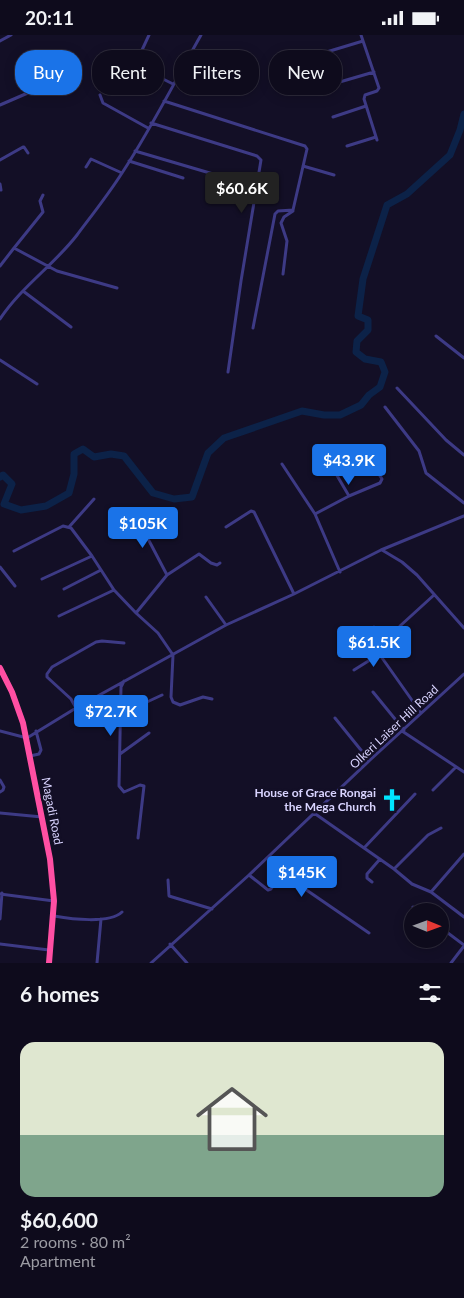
<!DOCTYPE html>
<meta charset="utf-8">
<style>
:root{--surface:#0e0b1c;--page:#1c1929;--text:#f1f3f6;--muted:#9b9ba3;--line:#2e2b3b;--accent:#1a73e8}
body{margin:0;font-family:Lato,sans-serif;background:var(--page);color:var(--text);height:100vh;display:flex;flex-direction:column;font-size:19px;white-space:nowrap}
*{box-sizing:border-box;margin:0}
p{font-size:16px;color:var(--muted)}
.icon{flex:none;width:28px;height:28px;fill:none;stroke:currentColor;stroke-width:2;stroke-linecap:round;stroke-linejoin:round}
.map{position:relative;height:928px;overflow:hidden}
.drawer{display:flex;flex-direction:column;background:var(--surface);flex:1}
.drawer>*{flex:none}
.guide{position:absolute;left:15px;top:15px;width:435px;height:45px;display:flex;gap:10px}
.needle{width:32px;rotate:91deg}
.buttons{position:absolute;left:404px;top:868px;display:grid;gap:10px}
.buttons a{display:grid;place-items:center;width:45px;height:45px;border-radius:50%;background:var(--surface);box-shadow:0 2px 12px #0003,0 0 0 1px var(--line);font-size:25px}
.price{position:absolute;translate:-50% -42px;padding:0 11px;border-radius:5px;background:var(--accent);color:#fff;font-size:16px;line-height:32px;filter:drop-shadow(0 1px 2px #0008)}
.price::after{content:'';position:absolute;left:50%;top:30px;width:15px;height:11px;margin-left:-8px;background:inherit;clip-path:polygon(0 0,100% 0,50% 100%)}
.price.on{background:#222;color:#fff}
ul{padding:0;list-style:none}
li{display:grid;align-content:center;gap:10px;height:265px;padding:0 20px}
li span{display:grid;place-items:center;height:155px;border-radius:15px;color:#555}
li>.icon{margin-inline-start:auto}
span .icon{width:90px;height:90px;fill:#fffc;stroke-width:1}
li b{font-size:21px}
h2{display:flex;justify-content:space-between;align-items:center;height:60px;padding:0 20px;font-size:21px}
.chip{padding:0 18px;border-radius:20px;background:var(--surface);box-shadow:0 2px 12px #0003,0 0 0 1px var(--line);font-size:18px;line-height:45px}
.chip.on{background:var(--accent);color:#fff}
.status{display:flex;justify-content:space-between;align-items:center;height:35px;padding:0 25px;background:var(--surface);direction:ltr}
.status svg{height:14px;fill:currentColor}
.map>svg:first-child{display:block}
</style>
<div class="status"><b>20:11</b><svg viewBox="0 0 49 12"><path d="M0 12V9h3v3zM5 12V6h3v6zM10 12V3h3v9zM15 12V0h3v12zM26 1h20v11H26zM47 4h2v5h-2z"/></svg></div>
<div class="map">
<svg width="464" height="928" viewBox="0 0 464 928">
<rect width="100%" height="100%" fill="#130f26"/>
<g fill="none" stroke-linecap="round" stroke-linejoin="round">
<path stroke="#0c2248" stroke-width="7" d="M 0,442 L 3,440 L 12,449 L 4,469 L 21,475 L 46,471 L 69,458 L 74,439 L 74,419 L 83,414 L 94,422 L 111,419 L 124,421 L 153,458 L 174,464 L 192,462 L 208,418 L 224,403 L 302,376 L 324,380 L 340,380 L 361,370 L 369,360 L 380,352 L 385,337 L 381,327 L 365,324 L 356,317 L 357,306 L 368,295 L 368,285 L 358,281 L 363,244 L 387,170 L 407,159 L 450,120 L 460,95 L 464,79"/>
<path stroke="#3d3a85" stroke-width="3" d="M 149,0 L 135,30 L 173,49
M 361,0 L 379,53 L 377,56 L 365,60 L 364,64 L 377,105
M 0,6 L 11,0
M 310,22 L 363,6
M 319,53 L 374,37
M 100,60 L 103,68 L 148,93
M 164,66 L 305,111 L 307,114 L 293,175 L 278,176 L 275,179 L 253,293
M 0,70 L 37,54
M 333,82 L 366,71
M 151,88 L 257,121 L 261,125 L 241,246 L 228,337
M 347,111 L 376,102
M 135,116 L 220,141
M 0,125 L 23,112 L 24,112 L 28,118
M 129,126 L 183,143
M 303,131 L 334,140
M 86,132 L 91,124 L 122,138
M 0,149 L 1,155
M 14,213 L 43,177 L 40,166 L 43,160
M 0,231 L 14,213 L 57,236 L 117,253
M 283,239 L 287,206 L 281,188 L 284,182 L 293,176
M 23,256 L 71,292
M 0,284 C 21,252 54,230 77,200 C 92,180 108,160 122,138 C 151,94 175,46 201,0
M 436,301 L 464,323
M 0,325 L 37,349
M 397,353 L 446,405 L 464,420
M 385,372 L 419,416 L 426,438 L 464,468
M 325,420 L 349,461
M 282,429 L 315,479 L 340,537
M 135,479 L 167,540
M 315,479 L 349,461 L 380,448 L 382,444 L 367,421
M 69,492 L 94,464
M 226,492 L 251,476 L 254,477 L 294,559
M 382,515 L 402,527 L 417,540 L 464,593
M 14,516 L 63,491 L 71,493 L 92,521 L 114,555 L 136,578 L 158,598 L 173,620 L 171,662 L 173,667 L 180,670 L 203,662 L 212,664
M 0,532 L 15,551
M 42,544 L 92,521
M 64,554 L 101,535
M 206,562 L 226,590
M 136,578 L 167,540 L 199,519 L 211,528 L 217,530 L 220,528
M 59,581 L 114,555
M 400,591 L 434,560
M 374,592 L 359,608 L 370,625 L 378,618 L 380,620 L 421,678
M 354,635 L 370,625
M 124,646 L 121,652 L 119,751 L 124,757 L 140,750 L 144,751 L 138,803
M 373,657 L 404,695
M 76,673 L 71,664 L 47,642 L 47,639 L 52,632 L 96,607 L 102,606 L 124,608
M 121,679 L 162,660
M 335,683 L 369,725
M 0,696 L 27,703 L 76,673 L 226,590 L 294,559 L 381,515 L 464,481
M 402,696 L 464,737
M 120,719 L 149,698
M 30,721 L 39,719 L 41,715 L 36,696
M 0,745 L 4,752 L 3,755 L 0,757
M 433,755 L 456,732
M 0,778 L 42,782
M 314,778 L 394,834 L 412,849 L 431,857 L 464,882
M 364,813 L 415,759
M 394,834 L 428,800 L 441,793
M 249,840 L 268,855 L 271,854 L 280,841 L 289,843 L 369,898
M 168,845 L 169,861 L 212,874
M 372,847 L 367,843 L 367,839 L 380,824
M 431,857 L 464,819
M 0,859 L 54,866
M 413,872 L 418,876
M 54,881 C 71,884 109,889 122,877
M 0,884 L 2,858
M 440,892 L 464,910
M 0,909 L 49,915
M 170,909 L 187,928
M 97,928 L 101,884
M 151,928 L 249,840 L 370,725 L 464,639
M 451,928 L 464,911"/>
<path stroke="#ff4fa3" stroke-width="6" d="M 0,633 L 12,657 L 23,688 L 50,824 L 54,866 L 49,928"/>
</g>
<defs>
<symbol id="church-bare" viewBox="-9 -9 18 18"><path d="M-1.2-6h2.4v3.5h3.3v2.4h-3.3V6h-2.4V-.1h-3.3v-2.4h3.3Z" fill="#00e5ff" stroke="#130f26" stroke-width="2.5" paint-order="stroke"/></symbol>
</defs>
<g fill-rule="evenodd">
<use href="#church-bare" x="376" y="749" width="32" height="32"/>
</g>
<g text-anchor="middle" stroke-width="5" stroke-linejoin="round" paint-order="stroke">
<g font-size="12" fill="#d9d4ff" stroke="#130f26">
<text transform="translate(394 692) rotate(-43)" y="4">Olkeri Laiser Hill Road</text>
<text transform="translate(52 776) rotate(79)" y="4">Magadi Road</text>
</g>
<g font-size="12" font-weight="bold" fill="#d9d4ff" stroke="#130f26" text-anchor="end">
<text x="376" y="762">House of Grace Rongai<tspan x="376" dy="14">the Mega Church</tspan></text>
</g>
</g>
</svg>
<div class="buttons">
<a><svg class="needle" viewBox="-14 -14 28 28"><path d="M0-13l5 13h-10z" fill="#e53935"/><path d="M0 13l5-13h-10z" fill="#9b9ba3"/></svg></a>
</div>
<b class="price on" style="left:242px;top:179px">$60.6K</b>
<b class="price" style="left:349px;top:451px">$43.9K</b>
<b class="price" style="left:143px;top:514px">$105K</b>
<b class="price" style="left:374px;top:633px">$61.5K</b>
<b class="price" style="left:111px;top:702px">$72.7K</b>
<b class="price" style="left:302px;top:863px">$145K</b>
<div class="guide">
<a class="chip on">Buy</a>
<a class="chip">Rent</a>
<a class="chip">Filters</a>
<a class="chip">New</a>
</div>
</div>
<section class="drawer">
<h2>6 homes<svg class="icon" aria-label="filters" viewBox="0 0 24 24"><path d="M4 7h16M4 17h16"/><circle cx="9" cy="7" r="2"/><circle cx="15" cy="17" r="2"/></svg></h2>
<ul>
<li><span style="background:linear-gradient(#dfe7d0 60%,#7fa58c 0)"><svg class="icon" aria-label="home" viewBox="0 0 24 24"><path d="M3 11l9-7 9 7M6 9v11h12V9"/></svg></span><div><b>$60,600</b><p>2 rooms · 80 m²</p><p>Apartment</p></div></li>
</ul>
</section>
